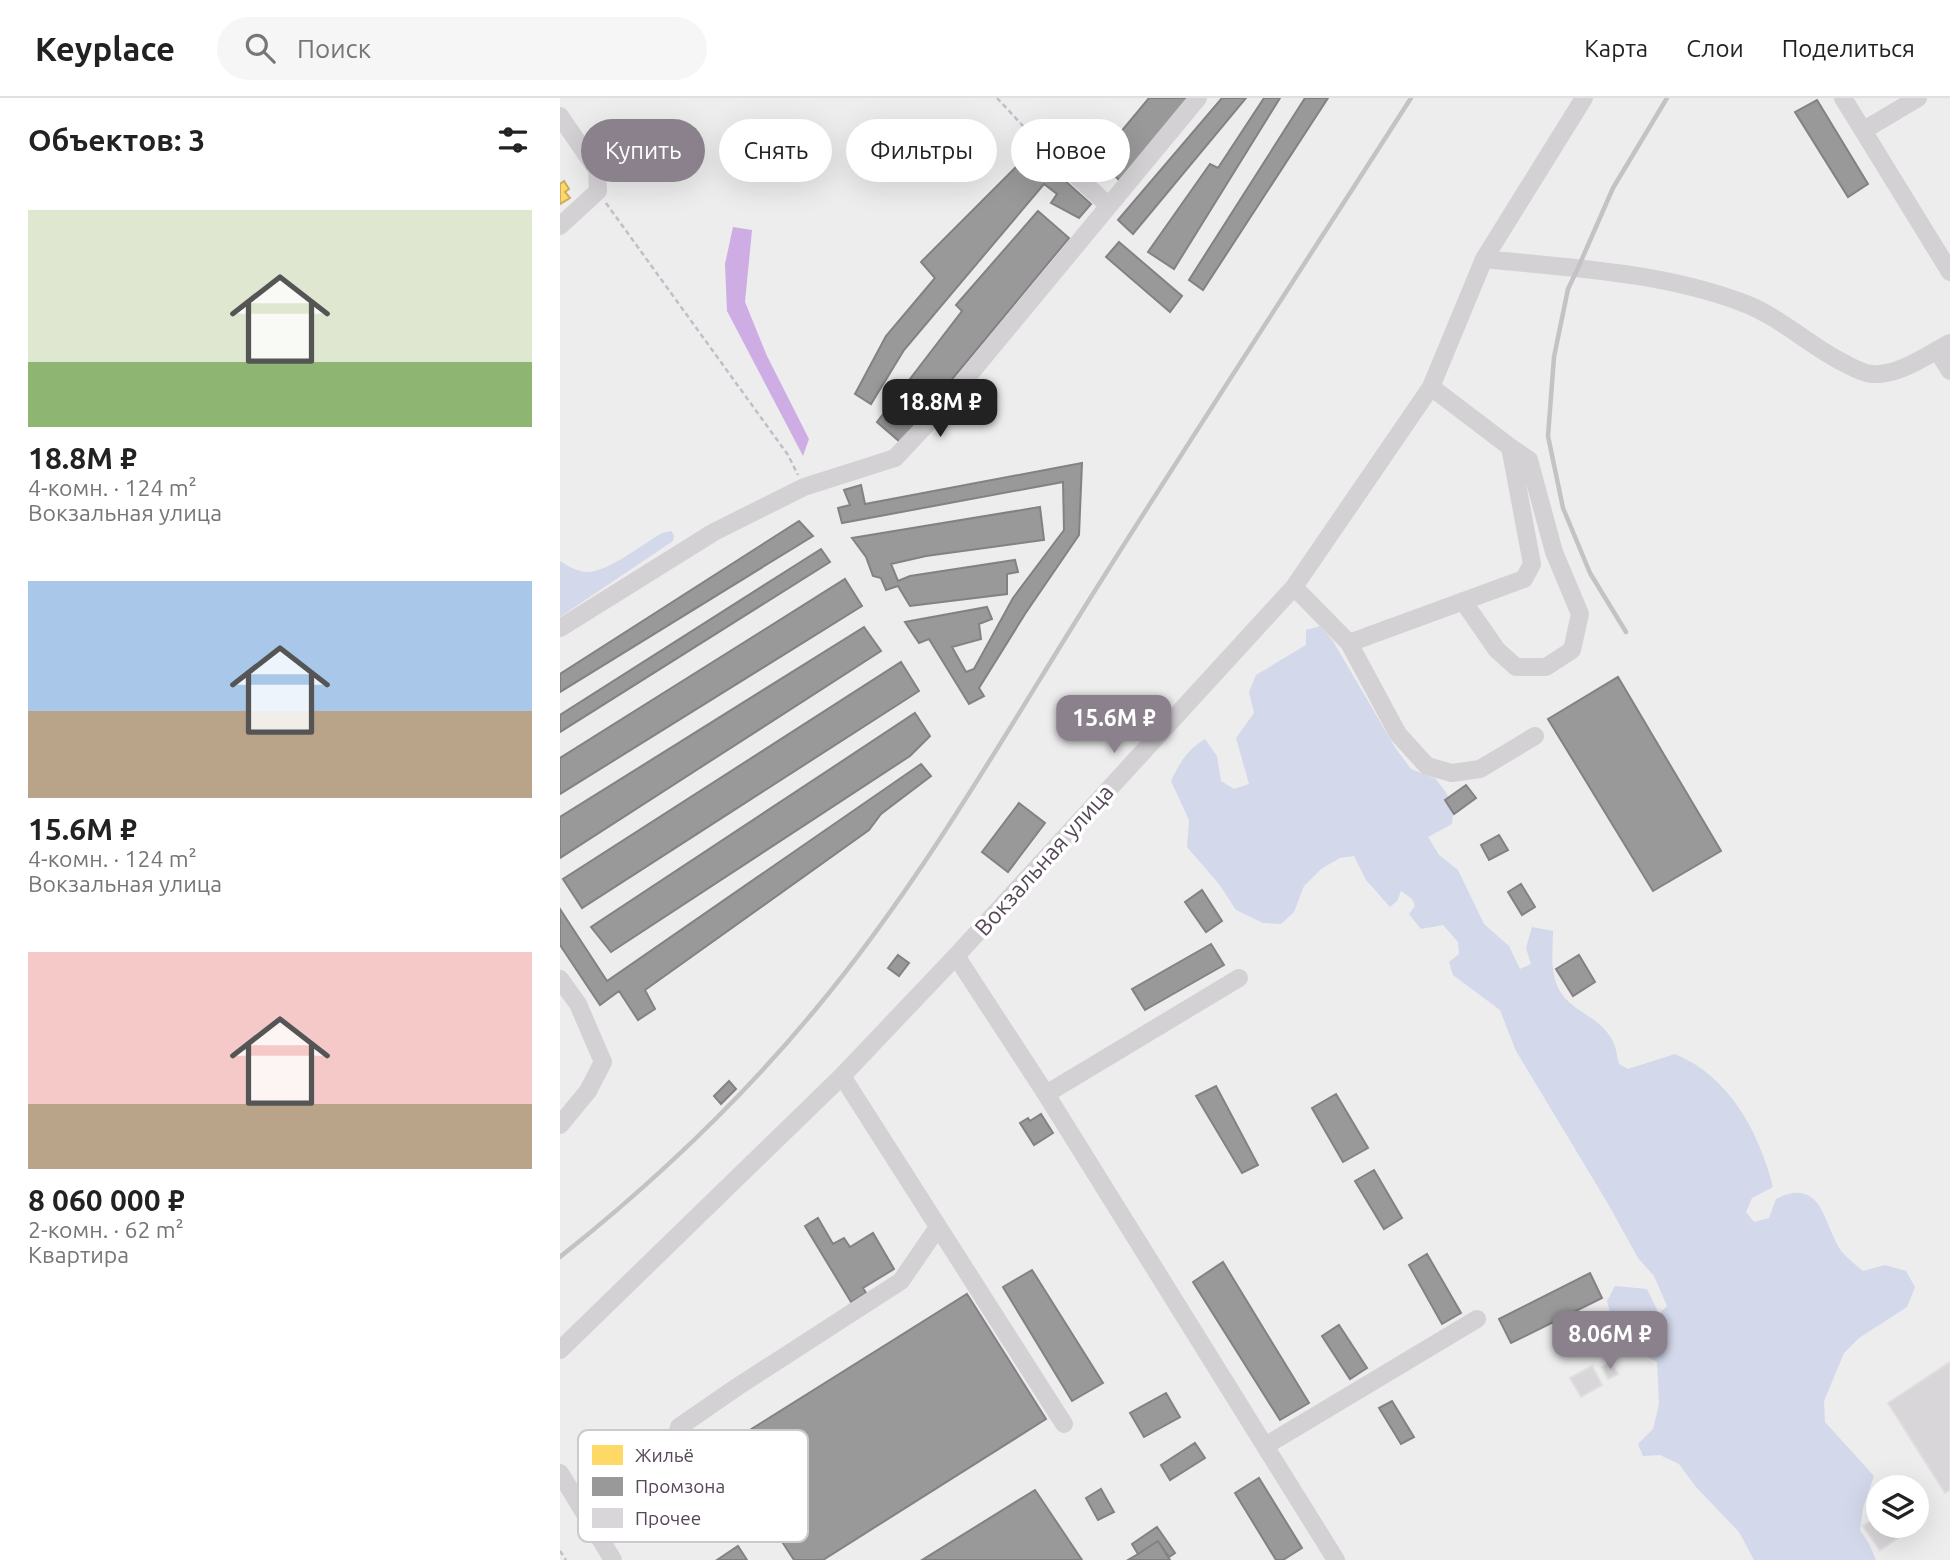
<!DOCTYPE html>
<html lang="ru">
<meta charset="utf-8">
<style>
:root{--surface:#fff;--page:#f6f6f6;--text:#222;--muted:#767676;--line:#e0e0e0;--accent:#8a818c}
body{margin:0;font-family:Ubuntu,sans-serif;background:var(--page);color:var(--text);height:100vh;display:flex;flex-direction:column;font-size:26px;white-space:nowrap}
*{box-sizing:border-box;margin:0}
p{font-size:23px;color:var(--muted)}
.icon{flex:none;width:38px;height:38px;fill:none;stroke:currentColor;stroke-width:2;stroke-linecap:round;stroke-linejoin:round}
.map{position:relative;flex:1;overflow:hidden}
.drawer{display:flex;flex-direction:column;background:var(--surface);width:560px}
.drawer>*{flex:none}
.top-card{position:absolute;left:21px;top:21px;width:665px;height:63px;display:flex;gap:14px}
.buttons{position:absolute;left:1306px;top:1377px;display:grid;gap:14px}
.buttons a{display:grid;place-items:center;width:63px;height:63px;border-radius:50%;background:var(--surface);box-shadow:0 7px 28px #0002;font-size:35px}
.price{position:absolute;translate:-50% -60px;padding:0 16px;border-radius:14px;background:var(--accent);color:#fff;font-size:23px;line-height:46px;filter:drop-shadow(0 2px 4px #0008)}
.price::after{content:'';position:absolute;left:50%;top:42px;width:21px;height:16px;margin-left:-10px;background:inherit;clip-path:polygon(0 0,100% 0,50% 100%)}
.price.active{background:#222;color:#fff}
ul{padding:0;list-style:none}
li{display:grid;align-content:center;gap:14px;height:371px;padding:0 28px}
li span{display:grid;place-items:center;height:217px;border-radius:0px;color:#555}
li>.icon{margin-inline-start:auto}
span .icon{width:126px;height:126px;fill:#fffc;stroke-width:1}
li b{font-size:30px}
h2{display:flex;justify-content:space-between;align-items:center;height:84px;padding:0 28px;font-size:30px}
.chip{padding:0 24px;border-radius:32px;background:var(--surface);box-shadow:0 7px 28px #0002;font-size:24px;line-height:63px}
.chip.active{background:var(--accent);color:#fff}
header{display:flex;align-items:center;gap:42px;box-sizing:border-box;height:98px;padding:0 35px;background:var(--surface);border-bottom:2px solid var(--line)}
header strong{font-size:33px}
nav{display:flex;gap:38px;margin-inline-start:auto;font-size:24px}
.search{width:490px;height:63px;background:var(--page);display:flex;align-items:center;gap:18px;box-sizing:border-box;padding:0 24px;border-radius:38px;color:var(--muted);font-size:26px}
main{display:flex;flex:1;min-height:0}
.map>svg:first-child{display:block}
</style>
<header>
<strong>Keyplace</strong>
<div class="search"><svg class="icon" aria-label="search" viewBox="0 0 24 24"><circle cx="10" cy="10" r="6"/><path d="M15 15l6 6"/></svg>Поиск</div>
<nav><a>Карта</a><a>Слои</a><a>Поделиться</a></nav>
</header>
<main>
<section class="drawer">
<h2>Объектов: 3<svg class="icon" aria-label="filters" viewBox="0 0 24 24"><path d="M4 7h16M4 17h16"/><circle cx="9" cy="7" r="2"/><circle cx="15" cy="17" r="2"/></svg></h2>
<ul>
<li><span style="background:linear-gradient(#dfe7d0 70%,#8fb573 0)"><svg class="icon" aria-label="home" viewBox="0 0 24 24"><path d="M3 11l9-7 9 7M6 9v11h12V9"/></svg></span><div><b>18.8M ₽</b><p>4-комн. · 124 m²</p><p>Вокзальная улица</p></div></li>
<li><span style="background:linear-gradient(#a9c7e8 60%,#b9a48a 0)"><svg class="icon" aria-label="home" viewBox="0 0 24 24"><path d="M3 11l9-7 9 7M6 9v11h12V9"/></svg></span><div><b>15.6M ₽</b><p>4-комн. · 124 m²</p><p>Вокзальная улица</p></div></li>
<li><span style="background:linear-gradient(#f6c9c9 70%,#b9a48a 0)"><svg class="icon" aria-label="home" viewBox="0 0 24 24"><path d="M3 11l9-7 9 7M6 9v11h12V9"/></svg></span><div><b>8 060 000 ₽</b><p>2-комн. · 62 m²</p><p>Квартира</p></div></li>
</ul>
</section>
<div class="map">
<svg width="1390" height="1462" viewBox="0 0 1390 1462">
<rect width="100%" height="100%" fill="#ededed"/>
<path fill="#d3d8ea" d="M 111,433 L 114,437 L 113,443 L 0,519 L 0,463 C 8,468 16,473 26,474 C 47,475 83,446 102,435 Z
M 760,528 L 773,543 L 836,651 L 851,671 L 876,681 L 887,696 L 893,713 L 892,726 L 868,739 L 879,757 L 898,772 L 924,826 L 949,848 L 960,871 L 971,866 L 966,850 L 972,829 L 993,833 C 993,847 991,863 994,877 C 1000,912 1036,914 1051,940 C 1056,947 1057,958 1059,966 L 1068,971 L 1115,956 C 1170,979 1199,1034 1213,1089 L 1192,1100 L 1186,1114 L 1194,1124 L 1209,1120 L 1216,1101 C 1264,1077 1263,1129 1282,1154 C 1288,1161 1296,1167 1303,1173 L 1325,1167 L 1346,1173 L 1355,1189 L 1347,1209 L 1299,1240 L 1284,1255 L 1264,1303 L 1265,1324 L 1314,1378 L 1303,1410 L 1300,1432 L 1309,1446 L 1316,1462 L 1194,1462 L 1179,1434 L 1136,1389 L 1119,1366 L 1100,1357 L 1083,1358 L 1078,1346 L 1093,1331 L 1099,1306 L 1097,1264 L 1080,1255 L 1054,1229 L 1047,1203 L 1055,1188 L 1087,1191 L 1099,1216 L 1107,1208 L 1094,1178 L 1078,1160 L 1047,1104 L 956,953 L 940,912 L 893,877 L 889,864 L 899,856 L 898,844 L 883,827 L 861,831 L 849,816 L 855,808 L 852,801 L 841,793 L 837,803 L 830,809 L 806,782 L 794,758 L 780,760 L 761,771 L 744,788 L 734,814 L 721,826 L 703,825 L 676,812 L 659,786 L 627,749 L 629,722 L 611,683 C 620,664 627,652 645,641 L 657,658 L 661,683 L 674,691 L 689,686 L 676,640 L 694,615 L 689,594 L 696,577 L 746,547 L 746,532 Z"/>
<path fill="#ceace4" d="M 173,129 L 192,132 L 185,204 L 207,258 L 249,341 L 243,358 L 167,213 L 165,166 Z"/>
<path fill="#ffd966" stroke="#ccad62" stroke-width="2" d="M 4,83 L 9,91 L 5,94 L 10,100 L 0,106 L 0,86 Z"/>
<path fill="#999" stroke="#858085" stroke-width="2" d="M 589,0 L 629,0 L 560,83 L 549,72 L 568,52 L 554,42 Z
M 662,0 L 686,0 L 573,136 L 558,122 Z
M 704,0 L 720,0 L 614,171 L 588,154 L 650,66 L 658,70 Z
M 745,0 L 768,0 L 643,192 L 629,182 Z
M 1257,2 L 1308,86 L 1288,99 L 1235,14 Z
M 472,53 L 531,106 L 519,120 L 491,105 L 497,96 L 484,86 L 344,252 L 311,306 L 295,296 L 326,238 L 375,180 L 361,164 Z
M 478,113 L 509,140 L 340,344 L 317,324 L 402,213 L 396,207 Z
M 559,144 L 622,198 L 610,214 L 546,159 Z
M 522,365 L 519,437 L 465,516 L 419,590 L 424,598 L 409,606 L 369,541 L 359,545 L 345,524 L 427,509 L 432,521 L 419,526 L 421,541 L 392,549 L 406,574 L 414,571 L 453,500 L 504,432 L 503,384 L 282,425 L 278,410 L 290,407 L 284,392 L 301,387 L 305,406 Z
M 480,409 L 484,442 L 366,458 L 331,466 L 338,483 L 350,478 L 455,462 L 458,474 L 447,476 L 447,496 L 350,508 L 338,488 L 326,492 L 321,480 L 313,478 L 306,459 L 292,440 Z
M 239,423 L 253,438 L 0,594 L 0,576 Z
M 261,451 L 270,464 L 0,634 L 0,617 Z
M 285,481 L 302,508 L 0,696 L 0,660 Z
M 304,529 L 321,553 L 0,760 L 0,719 Z
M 341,564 L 359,593 L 22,810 L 3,781 Z
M 1058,579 L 1161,753 L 1093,793 L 988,621 Z
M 355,615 L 370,638 L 350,658 L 51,854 L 31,829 Z
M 361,666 L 371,678 L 321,716 L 309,732 L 85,892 L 95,911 L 78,922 L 59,893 L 40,907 L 0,847 L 0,811 L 47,883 Z
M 906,687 L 916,700 L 894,716 L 885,702 Z
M 459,705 L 485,725 L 448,774 L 422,754 Z
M 939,737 L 948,752 L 929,762 L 921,747 Z
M 961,786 L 975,809 L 962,817 L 948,794 Z
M 642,792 L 662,823 L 646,834 L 625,804 Z
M 651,846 L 664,867 L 585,912 L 572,891 Z
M 338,857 L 349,865 L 339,878 L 328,870 Z
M 1019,857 L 1035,884 L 1013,898 L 996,871 Z
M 169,983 L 176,991 L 161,1006 L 154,998 Z
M 656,988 L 698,1067 L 682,1075 L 636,998 Z
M 776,996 L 808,1050 L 783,1064 L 752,1010 Z
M 481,1016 L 493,1035 L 474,1047 L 460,1025 L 468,1020 L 470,1023 Z
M 814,1072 L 842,1120 L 824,1131 L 795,1083 Z
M 258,1120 L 273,1146 L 284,1140 L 290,1149 L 313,1135 L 334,1171 L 303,1190 L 306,1195 L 291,1204 L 245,1128 Z
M 867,1156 L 901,1215 L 882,1226 L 849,1167 Z
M 663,1164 L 749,1305 L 720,1322 L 633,1184 Z
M 472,1172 L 543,1285 L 512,1303 L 443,1189 Z
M 1030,1175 L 1042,1200 L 951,1245 L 939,1221 Z
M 407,1196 L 486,1321 L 263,1462 L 234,1462 L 161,1350 Z
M 779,1227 L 807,1270 L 790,1281 L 762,1238 Z
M 606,1295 L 620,1319 L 584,1339 L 570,1315 Z
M 832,1303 L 854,1339 L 841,1346 L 819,1310 Z
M 635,1345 L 645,1360 L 610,1382 L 601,1367 Z
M 699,1380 L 742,1450 L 723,1462 L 716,1462 L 675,1395 Z
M 541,1391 L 554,1414 L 538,1422 L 526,1400 Z
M 475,1392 L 522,1462 L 362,1462 Z
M 597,1429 L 615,1455 L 609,1459 L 598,1443 L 578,1456 L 572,1446 Z
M 598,1443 L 610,1462 L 568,1462 L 578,1456 Z
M 178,1448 L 187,1462 L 157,1462 Z"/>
<path fill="#d8d6d8" stroke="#e0dedf" stroke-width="2" d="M 1051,1264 L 1058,1276 L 1048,1281 L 1042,1269 Z
M 1390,1264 L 1390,1392 L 1385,1395 L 1328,1305 Z
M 1032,1268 L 1042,1287 L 1021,1299 L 1010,1280 Z
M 1318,1418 L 1318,1428 L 1344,1428 L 1348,1433 L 1320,1452 L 1303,1428 Z"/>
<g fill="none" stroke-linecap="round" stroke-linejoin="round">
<path stroke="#c0bec8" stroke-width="2.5" stroke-dasharray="5 3.5" stroke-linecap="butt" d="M 437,0 L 464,29
M 46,105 L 228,357 L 238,377
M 0,1453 L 6,1462"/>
<path stroke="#d4d1d4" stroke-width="18" d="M 1283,0 L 1390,174
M 0,18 L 37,72 L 38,93 L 0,128
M 1304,32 L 1358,0
M 474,39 L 549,108
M 924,161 C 1012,170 1103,174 1186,206 C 1221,220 1249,247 1282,264 C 1292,269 1301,275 1312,276 C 1339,278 1367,257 1390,245
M 1377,252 L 1390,273
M 734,489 L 789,545 L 838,636 L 867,668 L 892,675 L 920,671 L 975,638
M 903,503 L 937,552 L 956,569 L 986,569 L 1012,552 L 1020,516 L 994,454 L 969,362 L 950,349
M 0,530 L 154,434 L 244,389 L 335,360 L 380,312 L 638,0
M 789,545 L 964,481 L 972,466 L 950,349 L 871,289
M 396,858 L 486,996 L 776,1462
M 0,881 L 18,906 L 43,964 L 28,993 L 0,1027
M 282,978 L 504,1326
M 486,996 L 679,880
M 0,1252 L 282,978 L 396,858 L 734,489 L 871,289 L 924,161 L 1024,0
M 116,1342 L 119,1329 L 177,1289 L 341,1183 L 378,1129
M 705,1348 L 917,1221
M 0,1375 L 53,1462"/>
<path stroke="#c5c2c5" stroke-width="4.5" d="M 1066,534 L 1030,475 L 1003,410 L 988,338 L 994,259 L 1008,191 L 1018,170 L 1053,90 L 1107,0
M 0,1159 C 93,1085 179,1004 255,912 C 365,780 449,628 541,483 C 643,321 748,161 851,0"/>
</g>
<g text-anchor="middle" stroke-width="7" stroke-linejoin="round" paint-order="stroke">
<g font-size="23" fill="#554757" stroke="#fff">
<text transform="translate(484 762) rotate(-48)" y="8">Вокзальная улица</text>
</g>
</g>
<rect x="18" y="1332" width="230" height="112" rx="10" fill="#fff" stroke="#ccc8cd" stroke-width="2"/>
<rect x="32" y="1347" width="31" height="20" fill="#ffd966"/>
<rect x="32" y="1379" width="31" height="19" fill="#999"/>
<rect x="32" y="1410" width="31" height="20" fill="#d8d6d8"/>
<g font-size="19" fill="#554757">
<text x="75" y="1364">Жильё</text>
<text x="75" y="1395">Промзона</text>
<text x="75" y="1427">Прочее</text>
</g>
</svg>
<div class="buttons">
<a><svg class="icon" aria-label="layers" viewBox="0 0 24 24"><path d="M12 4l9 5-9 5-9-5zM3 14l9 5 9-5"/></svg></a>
</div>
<b class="price active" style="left:380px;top:341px">18.8M ₽</b>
<b class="price" style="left:554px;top:657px">15.6M ₽</b>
<b class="price" style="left:1050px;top:1273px">8.06M ₽</b>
<div class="top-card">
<a class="chip active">Купить</a>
<a class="chip">Снять</a>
<a class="chip">Фильтры</a>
<a class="chip">Новое</a>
</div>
</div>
</main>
